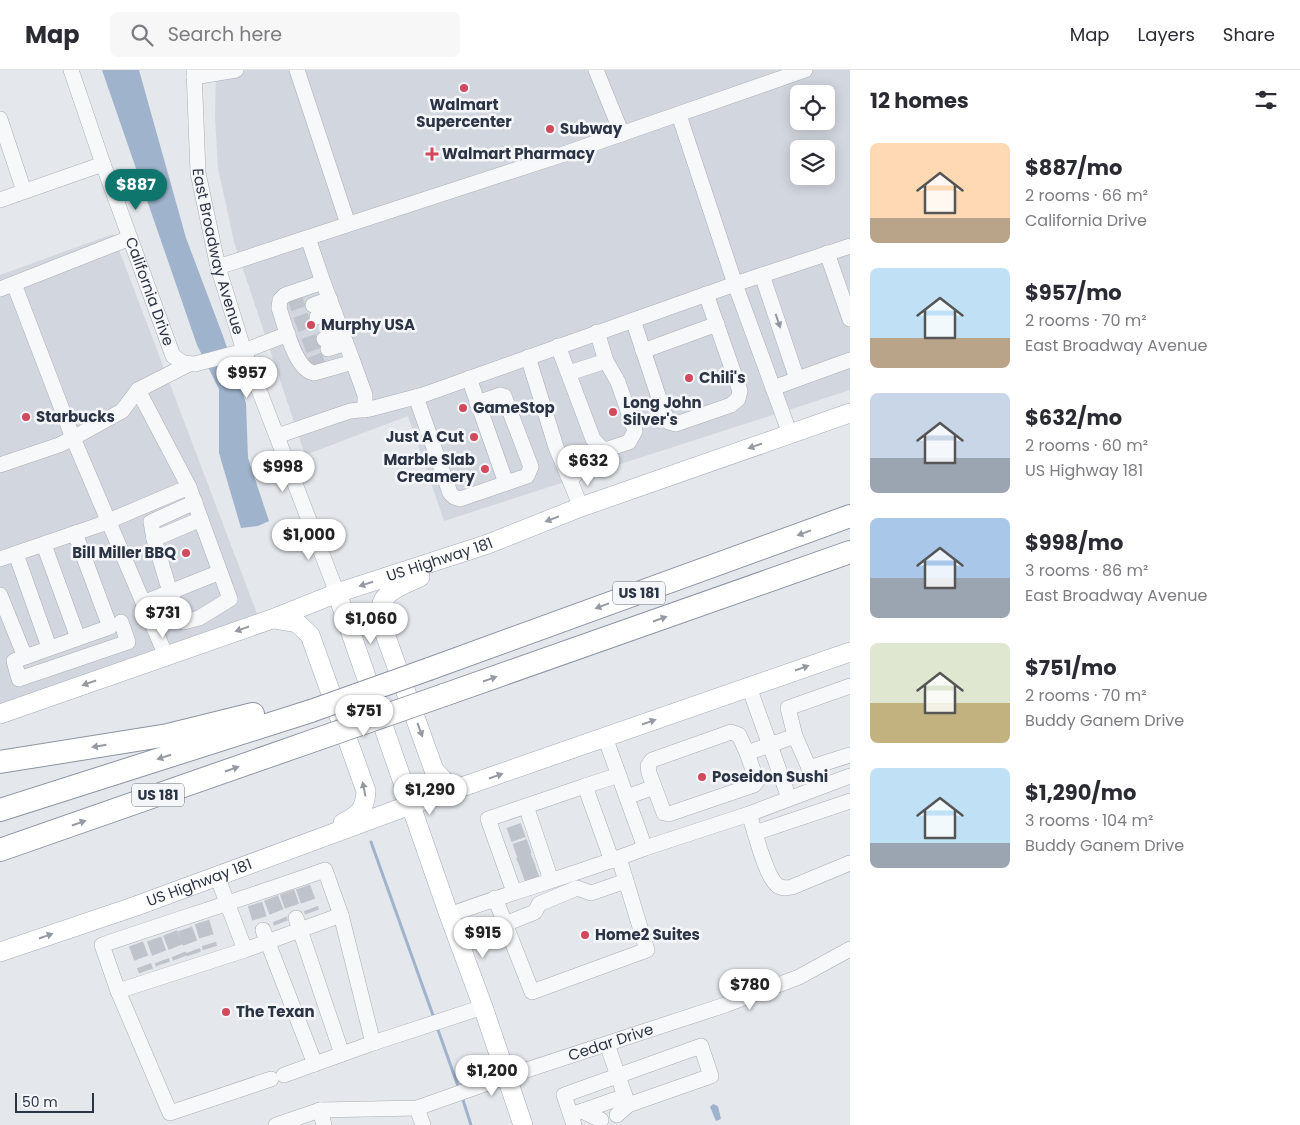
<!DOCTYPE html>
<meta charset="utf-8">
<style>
:root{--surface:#fff;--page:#f7f7f7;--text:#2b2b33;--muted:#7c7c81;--line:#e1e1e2;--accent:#0f766e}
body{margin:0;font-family:Poppins,sans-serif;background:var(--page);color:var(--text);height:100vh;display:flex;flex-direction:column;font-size:19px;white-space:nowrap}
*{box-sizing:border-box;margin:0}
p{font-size:16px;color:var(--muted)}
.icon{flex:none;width:28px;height:28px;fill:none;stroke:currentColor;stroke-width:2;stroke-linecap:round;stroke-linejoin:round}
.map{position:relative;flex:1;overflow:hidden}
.panel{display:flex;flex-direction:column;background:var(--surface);width:450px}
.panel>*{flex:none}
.tools{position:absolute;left:790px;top:15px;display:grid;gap:10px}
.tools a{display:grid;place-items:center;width:45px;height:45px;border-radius:8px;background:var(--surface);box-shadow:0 2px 12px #0003;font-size:25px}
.scale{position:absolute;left:15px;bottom:12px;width:79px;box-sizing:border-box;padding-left:5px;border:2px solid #2b3445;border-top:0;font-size:14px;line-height:18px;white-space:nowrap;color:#2b3445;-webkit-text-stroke:4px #f4f6f9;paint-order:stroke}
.price{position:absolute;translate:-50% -42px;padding:0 11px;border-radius:18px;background:#fff;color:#222;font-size:16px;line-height:32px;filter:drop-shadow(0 1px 2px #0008)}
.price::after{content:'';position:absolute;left:50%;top:30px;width:15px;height:11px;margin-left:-8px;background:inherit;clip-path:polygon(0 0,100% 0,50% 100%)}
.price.selected{background:var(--accent);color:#fff}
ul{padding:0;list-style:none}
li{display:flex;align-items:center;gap:15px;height:125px;padding:0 20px}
li span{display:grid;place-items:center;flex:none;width:140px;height:100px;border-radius:8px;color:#555}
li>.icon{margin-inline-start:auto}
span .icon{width:60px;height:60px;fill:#fffc;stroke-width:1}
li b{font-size:21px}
h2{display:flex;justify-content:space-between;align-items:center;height:60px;padding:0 20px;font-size:21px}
header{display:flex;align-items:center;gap:30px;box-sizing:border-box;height:70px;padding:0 25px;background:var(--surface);border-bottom:1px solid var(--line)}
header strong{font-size:24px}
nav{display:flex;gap:28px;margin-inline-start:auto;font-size:18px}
.search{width:350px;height:45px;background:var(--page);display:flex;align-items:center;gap:12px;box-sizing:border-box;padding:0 18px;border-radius:8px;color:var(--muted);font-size:19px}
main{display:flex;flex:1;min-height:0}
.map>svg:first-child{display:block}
</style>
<header>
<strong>Map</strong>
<div class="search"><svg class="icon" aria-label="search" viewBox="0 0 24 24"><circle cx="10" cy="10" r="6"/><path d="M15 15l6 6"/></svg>Search here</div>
<nav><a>Map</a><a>Layers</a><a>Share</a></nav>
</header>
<main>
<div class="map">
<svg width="850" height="1055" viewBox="0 0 850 1055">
<rect width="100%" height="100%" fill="#e4e7ec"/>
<path fill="#d2d6de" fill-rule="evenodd" d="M 216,0 L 850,0 L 850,320 L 444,451 L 408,346 L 305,385 L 234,172 L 218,98 L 215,48 ZM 799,24 L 826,24 L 826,51 L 799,51 ZM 799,79 L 826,79 L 826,106 L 799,106 Z
M 113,164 L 259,549 L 0,638 L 0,205 Z"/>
<path fill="#9fb4cc" d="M 102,0 L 139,0 L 186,168 L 223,266 L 246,333 L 248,388 L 269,451 L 258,456 L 241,458 L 219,383 L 219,319 L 197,275 Z
M 713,1034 L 718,1036 L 721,1049 L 716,1051 L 710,1037 Z"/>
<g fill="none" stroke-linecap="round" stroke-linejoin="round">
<path stroke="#9fb4cc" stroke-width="3" d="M 371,772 L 434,948
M 437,957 L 459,1019
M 462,1027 L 471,1055"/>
<path stroke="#bfc3cb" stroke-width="15" stroke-dasharray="15 8" stroke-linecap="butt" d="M 289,234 L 310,227
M 296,255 L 317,247
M 304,276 L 324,269
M 310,295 L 331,287
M 509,765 L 526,759
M 515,781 L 532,775
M 519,795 L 536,788
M 523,806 L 539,800
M 303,817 L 312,842
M 287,822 L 296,848
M 271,828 L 281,853
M 255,834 L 263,860
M 202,852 L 210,878
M 185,859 L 194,884
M 170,863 L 180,888
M 154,869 L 163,894
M 136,874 L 146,901"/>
<defs>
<g id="minor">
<path id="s1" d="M 71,0 L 103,94 L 173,286 L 183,293 L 195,294 L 244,281 L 288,264"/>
<path id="s2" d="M 194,0 L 198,103 L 218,197 L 244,281 L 337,523"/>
<path d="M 297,0 L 348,154"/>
<path d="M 596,0 L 622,64"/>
<path d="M 194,7 L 236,0"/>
<path d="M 679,45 L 735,214 L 790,364"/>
<path d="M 0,49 L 24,121"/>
<path d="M 0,130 L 103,94"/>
<path d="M 308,168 L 323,212 L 285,225 L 280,230 L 279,238 C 285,255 295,300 314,303 L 353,292 L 365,325 L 365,340"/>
<path d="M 827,183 L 850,249"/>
<path d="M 218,197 L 558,86 L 805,0"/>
<path d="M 762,205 L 797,309"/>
<path d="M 323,212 L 353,292"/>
<path d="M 14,214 L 73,368 L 166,586"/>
<path d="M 0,219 L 130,168"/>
<path d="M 313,235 L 330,229"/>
<path d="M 317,247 L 334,241"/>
<path d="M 633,250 L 664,343 L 669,352 L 676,354 L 731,335 L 738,329 L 740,321 L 706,224"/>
<path d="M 324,269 L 342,263"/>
<path d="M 558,276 L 593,369 L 600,377 L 605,380 L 629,372 L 635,361 L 618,312 L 606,291 L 597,262"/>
<path d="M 328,279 L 346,273"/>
<path d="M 643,281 L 717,254"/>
<path d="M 528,287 L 556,377 L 581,437"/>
<path d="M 569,303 L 606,291"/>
<path d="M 469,308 L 506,413"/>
<path d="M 773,318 L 850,290"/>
<path d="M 138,320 L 189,417 L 230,529 L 199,548 L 183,552 L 170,522 L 154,469 L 201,449"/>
<path d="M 416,327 L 450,423 L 454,427 L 460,429 L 527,406 L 531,397 L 504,326 L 500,325 L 477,333"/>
<path d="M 277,366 L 350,341 L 370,339 L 423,325 L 735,214 L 850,176"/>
<path d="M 0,395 L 59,375 L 73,368 L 122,341 L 138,320 L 189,294"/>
<path d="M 570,410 L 602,378"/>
<path d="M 154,469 L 151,452 L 195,432"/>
<path d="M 44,475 L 78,568"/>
<path d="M 16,484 L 49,577"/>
<path d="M 0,489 L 99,455 L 189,417"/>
<path d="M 0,525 L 25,587 L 110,557 L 75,463"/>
<path d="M 143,533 L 220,502"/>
<path d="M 25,587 L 14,591 L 19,609 L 128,572 L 121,552"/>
<path d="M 850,616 L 788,638 L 795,666 L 809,698 L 850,685"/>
<path d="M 749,617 L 789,728"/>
<path d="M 747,683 L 757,711 L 754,715 L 669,744 L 664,743 L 649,703 L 648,696 L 652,690 L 731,662 L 739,665 L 747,683 L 795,666"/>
<path d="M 585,716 L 619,705"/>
<path d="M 627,727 L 654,717"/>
<path d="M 526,736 L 551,810"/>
<path d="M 749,744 C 755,761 765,805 777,815 C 782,819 787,818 792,817 L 850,793"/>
<path d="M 755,763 L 850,731"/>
<path d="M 645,778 L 749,744 L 850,706"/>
<path d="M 217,806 L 245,880 L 118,921 L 102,875 C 176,850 251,826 325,800 L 341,845 L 245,880"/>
<path d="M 514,822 L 488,749 L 585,716 L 612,791"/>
<path d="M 495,828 L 532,922 L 647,880 L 619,788"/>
<path d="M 449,845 C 514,821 581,803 645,778 L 605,667"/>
<path d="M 296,848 L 342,984"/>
<path d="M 505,854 L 535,842 L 539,834 L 577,818 L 591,823 L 626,811"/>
<path d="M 263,860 L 315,994"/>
<path d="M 118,921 L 170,1043 L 271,1009"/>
<path d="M 373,973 L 483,937"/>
<path d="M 607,974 L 628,1035"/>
<path d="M 284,1005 L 373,973 L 341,845"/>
<path d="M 417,1038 L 423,1055"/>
<path d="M 320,1040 L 324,1055"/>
<path d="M 582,1041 L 601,1050"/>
<path d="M 571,1045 L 625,1026"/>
<path id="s3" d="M 276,1055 L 320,1040 L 417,1038 L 505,1007 L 725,935 L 799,907 L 850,879"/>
<path d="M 574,1055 L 564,1025 L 701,976 L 711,1006 L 628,1035 L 617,1045"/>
</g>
<g id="major">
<path d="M 420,507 C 397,518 378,521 380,550 L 434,700 L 446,713 L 460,718"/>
<path d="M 337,523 L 449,845 L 483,937 L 523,1055"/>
<path d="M 274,549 L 297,553 L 310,565 L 366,721 C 365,740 359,745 343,753"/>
<path id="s4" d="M 0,644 L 272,549 L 337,523 L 488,474 L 581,437 L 850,343"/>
<path id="s5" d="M 0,882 L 136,836 L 410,735 L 850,582"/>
</g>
<path id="highway" d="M 429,599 L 850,446
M 444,625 L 850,482
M 0,692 L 168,665 L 253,644
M 0,740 L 311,641
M 0,780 L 315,670"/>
</defs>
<use href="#minor" stroke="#a9aeb7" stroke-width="16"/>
<use href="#major" stroke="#a3abb8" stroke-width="20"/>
<use href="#highway" stroke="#8b94a3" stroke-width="24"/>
<use href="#minor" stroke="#f7f8fa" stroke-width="15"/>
<use href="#major" stroke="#fff" stroke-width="19"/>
<use href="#highway" stroke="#fff" stroke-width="22"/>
<defs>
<path id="highway-bridge" d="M 311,641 L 429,599
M 315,670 L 444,625"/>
</defs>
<use href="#highway-bridge" stroke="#8b94a3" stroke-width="24" stroke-linecap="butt"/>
<use href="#highway-bridge" stroke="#fff" stroke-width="22"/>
</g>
<defs><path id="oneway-solid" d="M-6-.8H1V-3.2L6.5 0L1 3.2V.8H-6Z" transform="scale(1.25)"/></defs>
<use fill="#9196a0" href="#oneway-solid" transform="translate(778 251) rotate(71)"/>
<g fill="#959aa2">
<use href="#oneway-solid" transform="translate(755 376) rotate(161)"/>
<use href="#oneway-solid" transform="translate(552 449) rotate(159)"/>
<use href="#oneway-solid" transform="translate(804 463) rotate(160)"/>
<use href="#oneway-solid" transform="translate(366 514) rotate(162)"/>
<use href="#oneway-solid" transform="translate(602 536) rotate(160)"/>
<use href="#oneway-solid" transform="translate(660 549) rotate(-19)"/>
<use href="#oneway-solid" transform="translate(242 559) rotate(161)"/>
<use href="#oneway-solid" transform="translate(802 598) rotate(-19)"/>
<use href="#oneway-solid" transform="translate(490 609) rotate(-19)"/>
<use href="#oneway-solid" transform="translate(89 613) rotate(161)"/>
<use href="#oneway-solid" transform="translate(649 652) rotate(-19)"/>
<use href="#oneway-solid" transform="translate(420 660) rotate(70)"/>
<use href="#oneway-solid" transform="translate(99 676) rotate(171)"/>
<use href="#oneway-solid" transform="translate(164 687) rotate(162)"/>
<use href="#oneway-solid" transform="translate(232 699) rotate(-19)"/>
<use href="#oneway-solid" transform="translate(496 706) rotate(-19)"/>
<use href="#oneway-solid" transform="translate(364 719) rotate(-101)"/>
<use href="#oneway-solid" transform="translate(79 753) rotate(-19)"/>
<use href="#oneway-solid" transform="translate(46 866) rotate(-19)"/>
</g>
<g fill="#d1495b" stroke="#f4f6f9" stroke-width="2">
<circle cx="464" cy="18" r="5"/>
<circle cx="550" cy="59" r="5"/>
<path d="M429.5 76.5h5v5h5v5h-5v5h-5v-5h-5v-5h5z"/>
<circle cx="311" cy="255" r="5"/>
<circle cx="689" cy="308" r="5"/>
<circle cx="463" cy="338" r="5"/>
<circle cx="613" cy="342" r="5"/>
<circle cx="26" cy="347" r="5"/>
<circle cx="474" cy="367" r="5"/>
<circle cx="485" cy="399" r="5"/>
<circle cx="186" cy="483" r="5"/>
<circle cx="702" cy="707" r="5"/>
<circle cx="585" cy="865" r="5"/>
<circle cx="226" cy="942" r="5"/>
</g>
<g text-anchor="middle" stroke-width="5" stroke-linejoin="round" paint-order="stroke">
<g fill="#f4f6f9" stroke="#676e7b" stroke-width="1">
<rect x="613" y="511.5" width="52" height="23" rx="4"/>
<rect x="132" y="713.5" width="52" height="23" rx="4"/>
</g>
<g font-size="14" font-weight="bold" fill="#2b3445">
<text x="639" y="528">US 181</text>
<text x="158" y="730">US 181</text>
</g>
<g font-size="15" font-weight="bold" fill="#2b3445" stroke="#f4f6f9" text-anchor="start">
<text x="464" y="40" text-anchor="middle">Walmart<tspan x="464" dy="17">Supercenter</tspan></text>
<text x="560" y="64">Subway</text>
<text x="442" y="89">Walmart Pharmacy</text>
<text x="321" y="260">Murphy USA</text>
<text x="699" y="313">Chili's</text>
<text x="623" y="338">Long John<tspan x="623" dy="17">Silver's</tspan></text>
<text x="473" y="343">GameStop</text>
<text x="36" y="352">Starbucks</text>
<text x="464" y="372" text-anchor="end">Just A Cut</text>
<text x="475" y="395" text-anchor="end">Marble Slab<tspan x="475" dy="17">Creamery</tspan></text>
<text x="176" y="488" text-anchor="end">Bill Miller BBQ</text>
<text x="712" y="712">Poseidon Sushi</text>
<text x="595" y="870">Home2 Suites</text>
<text x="236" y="947">The Texan</text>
</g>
<g font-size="15" fill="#2b3445" stroke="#f4f6f9">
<text dy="5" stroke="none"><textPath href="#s2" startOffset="184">East Broadway Avenue</textPath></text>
<text dy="5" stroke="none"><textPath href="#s1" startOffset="235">California Drive</textPath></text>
<text dy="5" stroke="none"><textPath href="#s4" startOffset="466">US Highway 181</textPath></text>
<text dy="5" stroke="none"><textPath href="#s5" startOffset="211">US Highway 181</textPath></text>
<text dy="5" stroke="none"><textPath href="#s3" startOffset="348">Cedar Drive</textPath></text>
</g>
</g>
</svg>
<div class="tools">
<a><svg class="icon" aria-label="locate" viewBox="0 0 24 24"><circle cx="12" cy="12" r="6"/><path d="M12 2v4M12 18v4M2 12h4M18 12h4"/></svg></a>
<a><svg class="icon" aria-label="layers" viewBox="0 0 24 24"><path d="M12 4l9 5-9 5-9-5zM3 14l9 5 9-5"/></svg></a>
</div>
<div class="scale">50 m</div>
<b class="price selected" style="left:136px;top:141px">$887</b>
<b class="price" style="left:247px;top:329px">$957</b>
<b class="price" style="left:588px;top:417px">$632</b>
<b class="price" style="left:283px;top:423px">$998</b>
<b class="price" style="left:309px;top:491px">$1,000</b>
<b class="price" style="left:163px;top:569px">$731</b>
<b class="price" style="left:371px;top:575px">$1,060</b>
<b class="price" style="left:364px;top:667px">$751</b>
<b class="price" style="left:430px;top:746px">$1,290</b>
<b class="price" style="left:483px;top:889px">$915</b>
<b class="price" style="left:750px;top:941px">$780</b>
<b class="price" style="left:492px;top:1027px">$1,200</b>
</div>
<section class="panel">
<h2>12 homes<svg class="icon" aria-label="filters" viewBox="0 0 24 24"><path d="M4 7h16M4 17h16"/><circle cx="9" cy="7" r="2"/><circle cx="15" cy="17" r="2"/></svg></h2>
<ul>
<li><span style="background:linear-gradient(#ffd9b3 75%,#b9a48a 0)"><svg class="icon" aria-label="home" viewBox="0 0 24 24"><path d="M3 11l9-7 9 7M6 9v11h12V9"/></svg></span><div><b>$887/mo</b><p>2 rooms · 66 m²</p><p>California Drive</p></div></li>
<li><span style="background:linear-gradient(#bfe0f5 70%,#b9a48a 0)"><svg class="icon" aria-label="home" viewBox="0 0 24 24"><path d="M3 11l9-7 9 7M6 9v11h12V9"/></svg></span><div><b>$957/mo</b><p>2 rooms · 70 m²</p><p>East Broadway Avenue</p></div></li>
<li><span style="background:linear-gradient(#c9d6e8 65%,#9aa5b1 0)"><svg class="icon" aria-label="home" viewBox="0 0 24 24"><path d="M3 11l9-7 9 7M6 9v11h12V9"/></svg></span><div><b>$632/mo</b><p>2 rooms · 60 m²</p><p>US Highway 181</p></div></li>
<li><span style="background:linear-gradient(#a9c7e8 60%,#9aa5b1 0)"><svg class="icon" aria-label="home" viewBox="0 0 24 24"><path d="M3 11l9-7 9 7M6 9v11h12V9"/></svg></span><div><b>$998/mo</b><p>3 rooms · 86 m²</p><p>East Broadway Avenue</p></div></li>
<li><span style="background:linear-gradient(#dfe7d0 60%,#c2b280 0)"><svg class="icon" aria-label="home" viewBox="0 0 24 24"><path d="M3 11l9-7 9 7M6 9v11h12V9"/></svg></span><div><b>$751/mo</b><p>2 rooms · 70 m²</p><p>Buddy Ganem Drive</p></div></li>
<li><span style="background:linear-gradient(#bfe0f5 75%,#9aa5b1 0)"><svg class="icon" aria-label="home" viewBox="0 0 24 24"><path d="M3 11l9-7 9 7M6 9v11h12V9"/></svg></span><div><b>$1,290/mo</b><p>3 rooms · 104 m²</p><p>Buddy Ganem Drive</p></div></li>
</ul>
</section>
</main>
